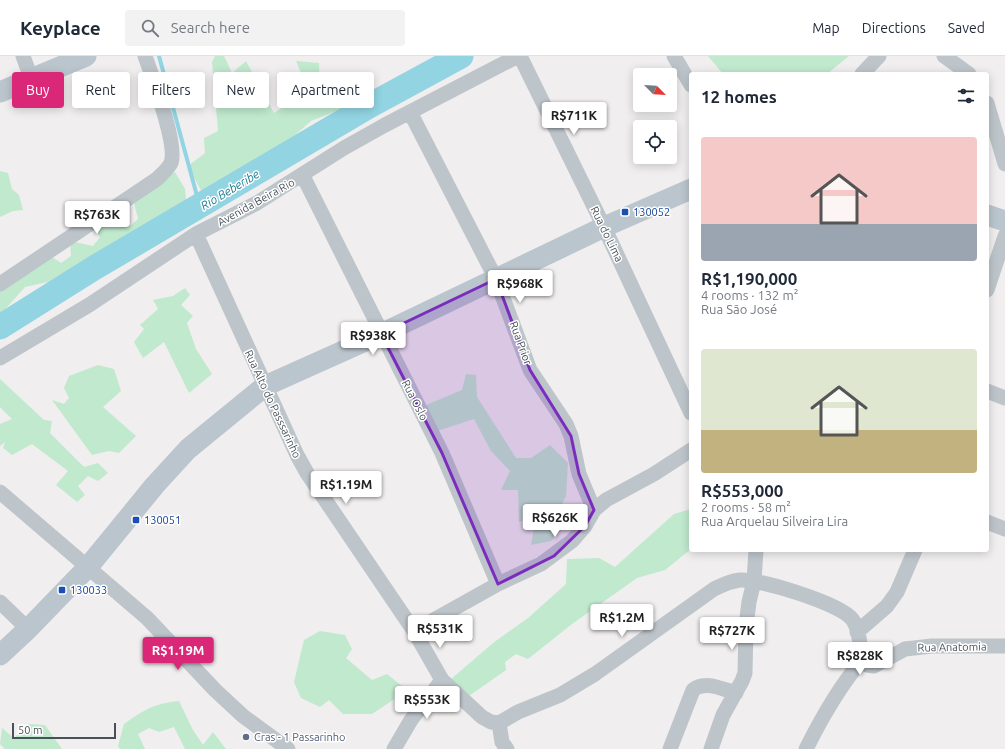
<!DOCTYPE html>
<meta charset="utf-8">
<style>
:root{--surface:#fff;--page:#f2f2f3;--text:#1f2937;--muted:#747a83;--line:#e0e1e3;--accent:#db2777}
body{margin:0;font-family:Ubuntu,sans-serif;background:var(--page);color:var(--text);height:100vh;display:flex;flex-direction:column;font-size:15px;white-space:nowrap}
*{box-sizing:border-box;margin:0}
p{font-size:13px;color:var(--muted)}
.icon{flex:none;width:22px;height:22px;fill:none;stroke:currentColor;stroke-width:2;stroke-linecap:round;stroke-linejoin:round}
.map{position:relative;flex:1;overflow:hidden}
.side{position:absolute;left:689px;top:16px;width:300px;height:480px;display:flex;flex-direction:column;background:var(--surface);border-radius:4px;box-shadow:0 2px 10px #0003}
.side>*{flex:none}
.guide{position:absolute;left:12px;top:16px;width:380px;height:36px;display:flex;gap:8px}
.needle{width:26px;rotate:114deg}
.tools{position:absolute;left:633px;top:12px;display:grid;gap:8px}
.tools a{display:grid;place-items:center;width:44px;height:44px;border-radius:4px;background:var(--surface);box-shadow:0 2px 10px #0003;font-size:20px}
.scale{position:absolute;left:12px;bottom:10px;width:104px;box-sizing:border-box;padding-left:4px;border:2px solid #485159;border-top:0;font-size:11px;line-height:14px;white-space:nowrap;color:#485159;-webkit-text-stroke:3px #fff;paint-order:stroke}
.price{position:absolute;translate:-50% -34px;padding:0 9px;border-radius:4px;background:#fff;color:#222;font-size:13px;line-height:26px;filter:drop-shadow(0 1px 2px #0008)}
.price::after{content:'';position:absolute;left:50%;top:24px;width:12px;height:9px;margin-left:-6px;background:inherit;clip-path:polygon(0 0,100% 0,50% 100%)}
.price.selected{background:var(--accent);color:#fff}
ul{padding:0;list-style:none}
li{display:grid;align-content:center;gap:8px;height:212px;padding:0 12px}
li span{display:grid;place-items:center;height:124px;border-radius:4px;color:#555}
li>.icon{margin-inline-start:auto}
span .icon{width:72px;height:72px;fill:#fffc;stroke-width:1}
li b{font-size:17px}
h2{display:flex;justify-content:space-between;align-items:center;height:48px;padding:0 12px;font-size:17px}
.tag{padding:0 14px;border-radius:4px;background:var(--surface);box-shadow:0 2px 10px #0003;font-size:14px;line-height:36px}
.tag.selected{background:var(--accent);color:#fff}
header{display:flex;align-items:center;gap:24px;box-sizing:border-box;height:56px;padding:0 20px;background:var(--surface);border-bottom:1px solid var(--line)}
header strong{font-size:19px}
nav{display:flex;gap:22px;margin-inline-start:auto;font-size:14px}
.search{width:280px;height:36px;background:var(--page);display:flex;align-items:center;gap:10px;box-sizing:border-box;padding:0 14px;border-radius:4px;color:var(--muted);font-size:15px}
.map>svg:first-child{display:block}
</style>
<header>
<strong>Keyplace</strong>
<div class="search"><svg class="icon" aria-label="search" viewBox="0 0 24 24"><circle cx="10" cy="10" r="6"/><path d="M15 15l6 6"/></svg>Search here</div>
<nav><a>Map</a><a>Directions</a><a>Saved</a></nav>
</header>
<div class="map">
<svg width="1005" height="693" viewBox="0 0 1005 693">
<rect width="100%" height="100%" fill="#f0eeee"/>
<path fill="#c0e9ce" d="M 215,0 L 224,0 L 232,17 L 246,5 L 274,57 L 308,34 L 296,5 L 319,7 L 320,31 L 327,39 L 343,31 L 349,50 L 311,65 L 275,97 L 205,142 L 188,110 L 205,97 L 204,82 L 218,75 L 212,6 Z
M 708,0 L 849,0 L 827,18 L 723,18 Z
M 0,115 L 8,117 L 12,133 L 19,139 L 23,154 L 13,155 L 0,161 Z
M 175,116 L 185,133 L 187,152 L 126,184 L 57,224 L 25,231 L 0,259 L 0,232 L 49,199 L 61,207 L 71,200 L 70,185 L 93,190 L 100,181 L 90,167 L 120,155 L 129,171 L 138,163 L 133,143 Z
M 185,232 L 190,239 L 181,249 L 193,260 L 187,267 L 196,293 L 212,318 L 189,337 L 164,286 L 143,302 L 134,286 L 144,273 L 140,269 L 158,253 L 153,244 L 173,240 Z
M 98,309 L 114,313 L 121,335 L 103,351 L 136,380 L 119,397 L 109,395 L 92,399 L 52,344 L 64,348 L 69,342 L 64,332 L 69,320 Z
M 466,318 L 476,319 L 477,341 L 516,402 L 531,402 L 550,389 L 568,407 L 566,440 L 560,452 L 568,466 L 551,485 L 531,489 L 536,461 L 519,466 L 518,434 L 501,434 L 510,415 L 491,395 L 474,363 L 437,375 L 419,352 L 462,334 Z
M 0,323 L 44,364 L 52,365 L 50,377 L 84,411 L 98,407 L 108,417 L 98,425 L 88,420 L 78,430 L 85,439 L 77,446 L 56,429 L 68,415 L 32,388 L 12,399 L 3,392 L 5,386 L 0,390 L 0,368 L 12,363 L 0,351 Z
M 691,453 L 691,493 L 665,514 L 637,522 L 572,568 L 528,603 L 516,598 L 505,606 L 506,614 L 469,640 L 450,624 L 493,587 L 528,562 L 566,528 L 567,503 L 599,502 L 615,511 L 674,458 Z
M 320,575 L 345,579 L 352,593 L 346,602 L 372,624 L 387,618 L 402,630 L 402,638 L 372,658 L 343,658 L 329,644 L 320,651 L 301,642 L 294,626 L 304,584 Z
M 179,645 L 193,674 L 203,689 L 213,676 L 226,693 L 185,693 L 174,671 L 159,676 L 149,672 L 138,678 L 145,693 L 120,693 L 118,690 L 124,668 C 146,653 152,648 179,645 Z
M 29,668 L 45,669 L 62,693 L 5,693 L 0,688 L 2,672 L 14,682 Z"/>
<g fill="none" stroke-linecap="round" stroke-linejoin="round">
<path stroke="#92d4e2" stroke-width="4" d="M 159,0 L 200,151"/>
<path stroke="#92d4e2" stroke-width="25" d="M 0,271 L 94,212 L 369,50 L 461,0"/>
<path stroke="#bdc5cb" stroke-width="15" d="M 23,0 L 31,22
M 520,0 L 604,171 L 691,357
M 674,0 L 691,29
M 944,0 L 969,18
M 862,18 L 879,0
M 987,47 L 1005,108
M 410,56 L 496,223 L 530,314 L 566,368 L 571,380 L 579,418 L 594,454
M 303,120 L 442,397 L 498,528
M 196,178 L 297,399 L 307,417 L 414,575 L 442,624 L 482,661 L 491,666 L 499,667 L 518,656 L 560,639 L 595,618 L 714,533 C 722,529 731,525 740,524 C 760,523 839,547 852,563 C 860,573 860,591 862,604 L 867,609 L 874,610 L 905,593 L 932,590 L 1005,590
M 0,228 L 157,123 C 162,118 168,113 171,107 C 178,89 152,20 145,0
M 987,234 L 1005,180
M 0,302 L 89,249 L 196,178 L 257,147 L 344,92 L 385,69 L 518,0
M 987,335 L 1005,342
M 0,436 L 147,562 L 215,634 L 243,660 L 288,693
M 987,466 L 1005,473
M 0,546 L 28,573
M 414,575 L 498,528 L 541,508 L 572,485 L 585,470 L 594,454 L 606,444 L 654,418 L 691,394
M 857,576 L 887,550 L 897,536 L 915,494
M 499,667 L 502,686 L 507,693
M 394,693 L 411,664 L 442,624
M 670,693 L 693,634 C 705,624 722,633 736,637
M 711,693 L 723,659 L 742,625 L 745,617 L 746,570 L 749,546 L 754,525 L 756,494
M 806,693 C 822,661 839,631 862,604"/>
<path stroke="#bbc5cd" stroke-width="21" d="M 0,36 L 86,0
M 987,159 L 1005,165
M 0,599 L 28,573 L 88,511 L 155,429 L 188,393 L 265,330 L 381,278 L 604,171 L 691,133"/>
</g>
<path fill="#7b2cbf" fill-opacity="0.2" stroke="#7b2cbf" stroke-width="3" stroke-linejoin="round" d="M 496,223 L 530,314 L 571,380 L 579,418 L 594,454 L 585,470 L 554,500 L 498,528 L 442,397 L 381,278 Z"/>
<g fill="#1a4fb4" stroke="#fff" stroke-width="1.5">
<rect x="621" y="152" width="8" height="8" rx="2"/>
<rect x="132" y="460" width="8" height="8" rx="2"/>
<rect x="58" y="530" width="8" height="8" rx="2"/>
</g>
<circle fill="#5c6f8a" stroke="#fff" stroke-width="1.5" cx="246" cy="681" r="4"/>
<g text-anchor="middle" stroke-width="3" stroke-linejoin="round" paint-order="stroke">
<g font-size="11" fill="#485159" stroke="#fff">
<text transform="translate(256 146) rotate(-29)" y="4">Avenida Beira Rio</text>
<text transform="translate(607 178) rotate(64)" y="4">Rua do Lima</text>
<text transform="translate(521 287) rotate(70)" y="4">Rua Prior</text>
<text transform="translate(415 344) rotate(63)" y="4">Rua Oslo</text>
<text transform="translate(273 348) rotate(65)" y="4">Rua Alto do Passsarinho</text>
<text transform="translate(952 591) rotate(-1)" y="4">Rua Anatomia</text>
</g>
<g font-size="11" fill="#164399" stroke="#fff" text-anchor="start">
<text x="633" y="160">130052</text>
<text x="144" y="468">130051</text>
<text x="70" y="538">130033</text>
</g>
<g font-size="11" fill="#4e5e75" stroke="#fff" text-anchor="start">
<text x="254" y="685">Cras - 1 Passarinho</text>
</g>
<g font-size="12" font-style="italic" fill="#1b7d91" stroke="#fff">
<text transform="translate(230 134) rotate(-31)" y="4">Rio Beberibe</text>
</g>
</g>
</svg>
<div class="tools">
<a><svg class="needle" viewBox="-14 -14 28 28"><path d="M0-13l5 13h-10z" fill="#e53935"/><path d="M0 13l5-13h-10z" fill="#747a83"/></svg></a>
<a><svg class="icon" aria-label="locate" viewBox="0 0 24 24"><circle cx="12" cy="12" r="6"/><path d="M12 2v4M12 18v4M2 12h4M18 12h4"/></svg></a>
</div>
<div class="scale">50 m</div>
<b class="price" style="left:574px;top:80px">R$711K</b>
<b class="price" style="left:97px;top:179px">R$763K</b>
<b class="price" style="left:520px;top:248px">R$968K</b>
<b class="price" style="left:373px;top:300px">R$938K</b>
<b class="price" style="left:346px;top:449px">R$1.19M</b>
<b class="price" style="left:555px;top:482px">R$626K</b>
<b class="price" style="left:622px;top:582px">R$1.2M</b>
<b class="price" style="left:440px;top:593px">R$531K</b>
<b class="price" style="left:732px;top:595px">R$727K</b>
<b class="price selected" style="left:178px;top:615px">R$1.19M</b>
<b class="price" style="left:860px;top:620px">R$828K</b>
<b class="price" style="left:427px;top:664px">R$553K</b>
<div class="guide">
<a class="tag selected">Buy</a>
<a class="tag">Rent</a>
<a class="tag">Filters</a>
<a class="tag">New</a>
<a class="tag">Apartment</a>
</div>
<section class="side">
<h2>12 homes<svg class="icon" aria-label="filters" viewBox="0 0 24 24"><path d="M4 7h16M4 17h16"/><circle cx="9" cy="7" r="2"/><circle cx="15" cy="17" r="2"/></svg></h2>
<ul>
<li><span style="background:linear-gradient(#f6c9c9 70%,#9aa5b1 0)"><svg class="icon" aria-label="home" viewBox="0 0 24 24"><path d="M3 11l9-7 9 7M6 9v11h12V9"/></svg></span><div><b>R$1,190,000</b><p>4 rooms · 132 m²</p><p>Rua São José</p></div></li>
<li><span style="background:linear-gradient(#dfe7d0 65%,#c2b280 0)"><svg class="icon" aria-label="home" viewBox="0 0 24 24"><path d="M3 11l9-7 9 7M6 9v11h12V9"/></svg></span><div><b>R$553,000</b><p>2 rooms · 58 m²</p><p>Rua Arquelau Silveira Lira</p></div></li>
</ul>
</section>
</div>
